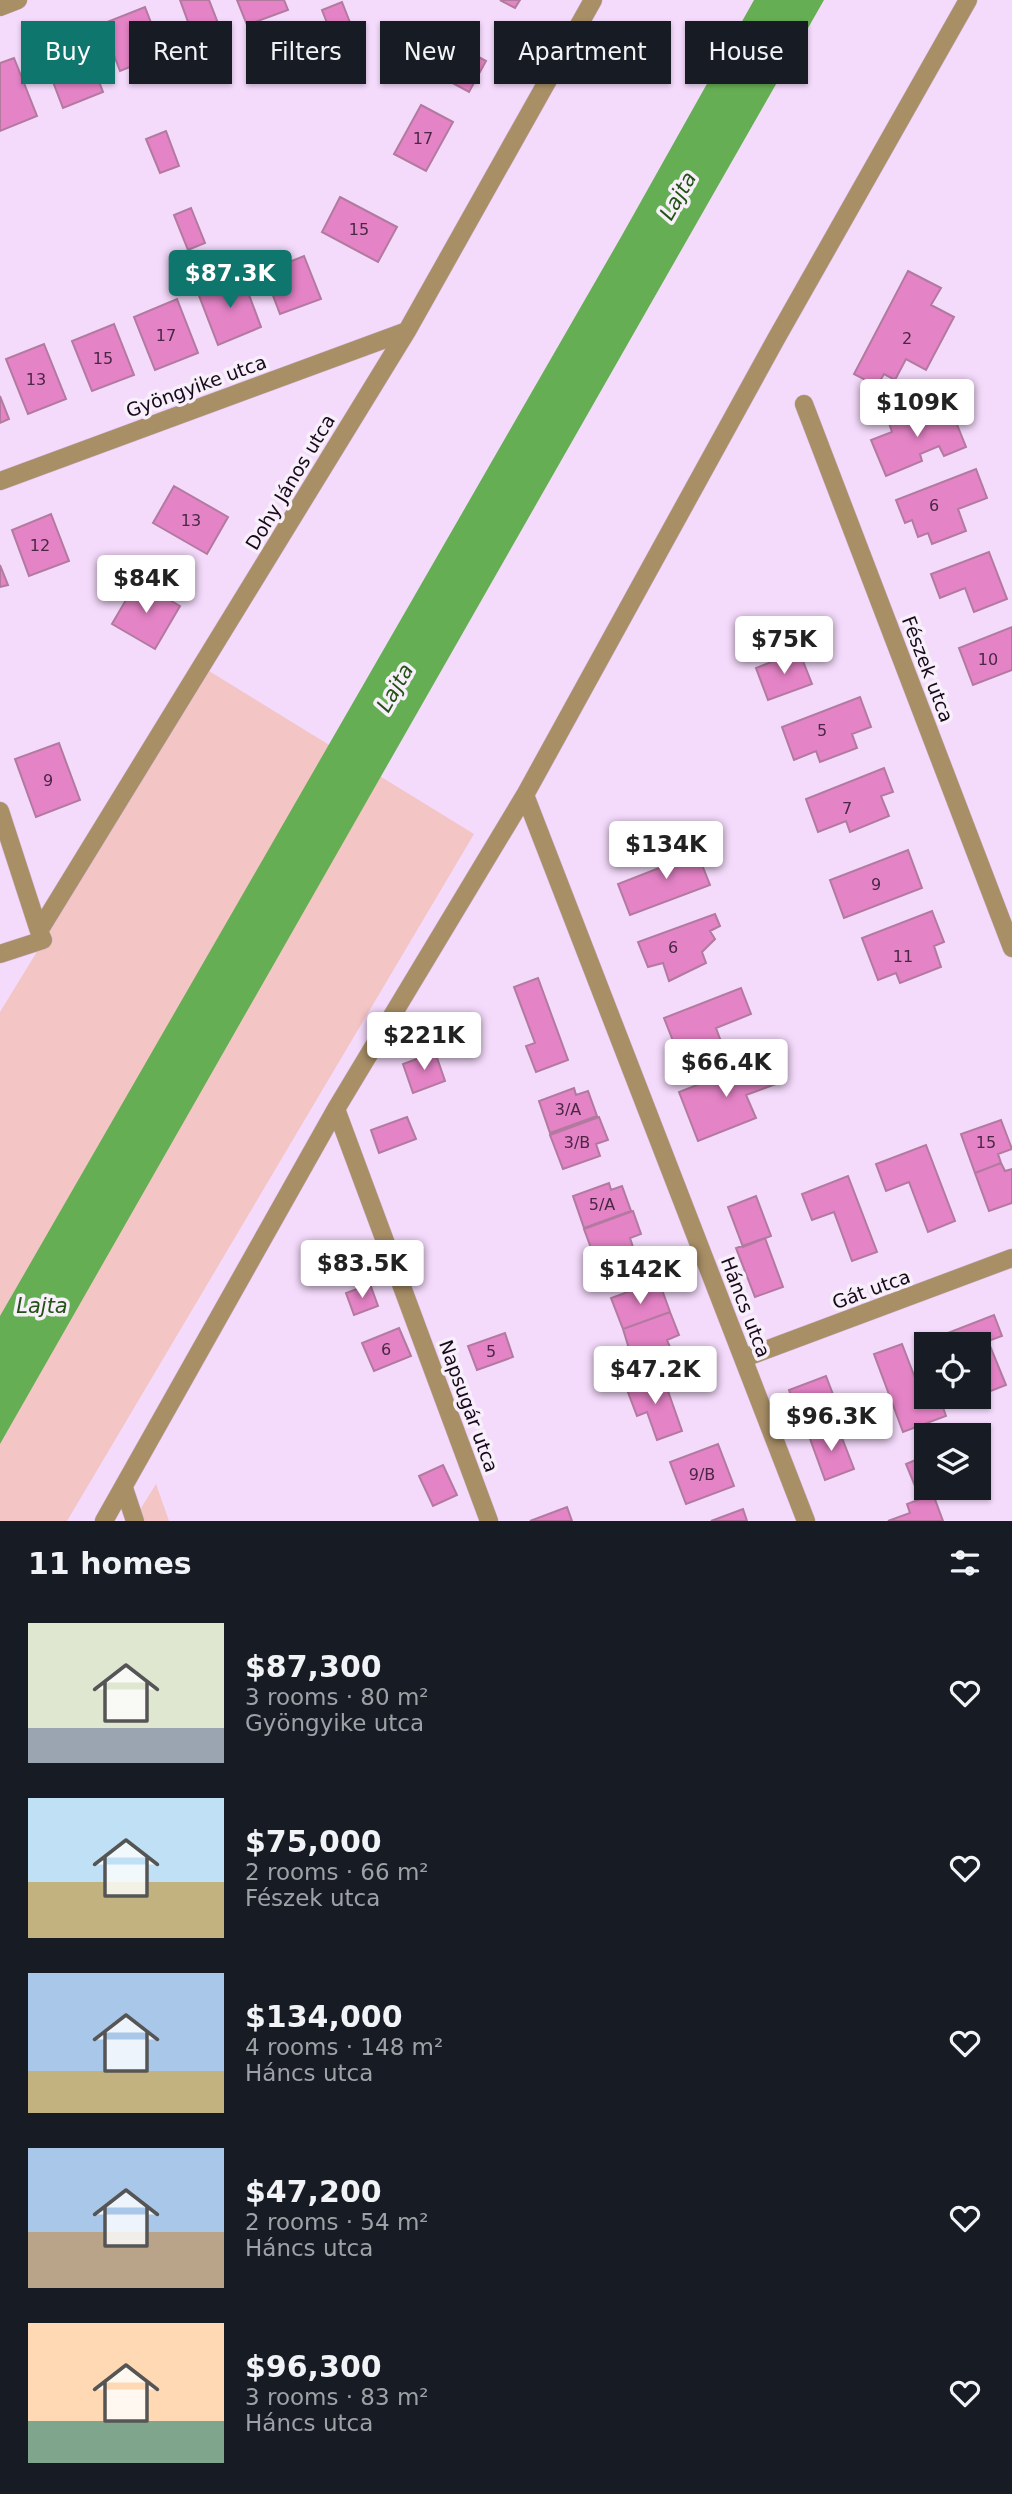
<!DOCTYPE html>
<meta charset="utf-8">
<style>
:root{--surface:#171b24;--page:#242831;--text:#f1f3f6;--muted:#9ea1a6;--accent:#0f766e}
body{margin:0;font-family:"DejaVu Sans",sans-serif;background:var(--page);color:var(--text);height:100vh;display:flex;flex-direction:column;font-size:26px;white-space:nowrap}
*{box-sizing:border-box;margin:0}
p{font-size:23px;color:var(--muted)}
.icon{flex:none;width:38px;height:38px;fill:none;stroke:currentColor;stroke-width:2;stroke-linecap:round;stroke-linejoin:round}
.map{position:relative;height:1521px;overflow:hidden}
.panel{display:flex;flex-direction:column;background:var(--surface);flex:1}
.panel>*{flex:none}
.banner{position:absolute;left:21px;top:21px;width:971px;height:63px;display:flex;gap:14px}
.fabs{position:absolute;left:914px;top:1332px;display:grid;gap:14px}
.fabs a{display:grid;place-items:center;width:77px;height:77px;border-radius:0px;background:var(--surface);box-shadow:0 2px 5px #0004;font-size:35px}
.price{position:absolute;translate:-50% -60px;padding:0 16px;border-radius:7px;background:#fff;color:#222;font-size:23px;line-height:46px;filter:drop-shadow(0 2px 4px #0008)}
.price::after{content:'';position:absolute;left:50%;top:42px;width:21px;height:16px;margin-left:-10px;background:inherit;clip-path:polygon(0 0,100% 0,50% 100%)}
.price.active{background:var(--accent);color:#fff}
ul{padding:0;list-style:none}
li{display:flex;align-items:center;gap:21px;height:175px;padding:0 28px}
li span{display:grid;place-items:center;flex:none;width:196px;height:140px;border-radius:0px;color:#555}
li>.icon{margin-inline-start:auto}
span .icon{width:84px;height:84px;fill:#fffc;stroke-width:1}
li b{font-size:30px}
h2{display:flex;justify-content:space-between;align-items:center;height:84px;padding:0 28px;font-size:30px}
.pill{padding:0 24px;border-radius:0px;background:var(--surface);box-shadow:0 2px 5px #0004;font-size:24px;line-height:63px}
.pill.active{background:var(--accent);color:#fff}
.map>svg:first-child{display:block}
</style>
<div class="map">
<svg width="1012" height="1521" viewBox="0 0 1012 1521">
<rect width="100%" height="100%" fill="#f4dafb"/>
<path fill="#f3c5c4" d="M 209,671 L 474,834 L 67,1521 L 0,1521 L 0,1012 Z
M 156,1484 L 169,1521 L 133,1521 Z"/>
<path fill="#66ae54" d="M 754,0 L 824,0 L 0,1444 L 0,1316 L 621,237 Z"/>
<path fill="#e483c6" stroke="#b27a9f" stroke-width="2" d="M 180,0 L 209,0 L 221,31 L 195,41 Z
M 237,0 L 284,0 L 288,10 L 247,25 Z
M 500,0 L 520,0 L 515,8 Z
M 342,2 L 356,38 L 336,46 L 322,10 Z
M 145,7 L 163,54 L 120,71 L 102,24 Z
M 80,32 L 103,92 L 63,108 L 40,48 Z
M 438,35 L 486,61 L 469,92 L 421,66 Z
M 14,58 L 37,116 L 0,131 L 0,63 Z
M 421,105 L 453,122 L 426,171 L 394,154 Z
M 166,131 L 179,166 L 160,173 L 146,139 Z
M 340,197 L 397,227 L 378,262 L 322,232 Z
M 191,208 L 205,243 L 188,250 L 174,215 Z
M 304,256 L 321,299 L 280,314 L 264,272 Z
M 908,271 L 941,288 L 931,305 L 954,317 L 926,370 L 906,359 L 895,380 L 884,374 L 877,386 L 854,374 Z
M 242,276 L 261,327 L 218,345 L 198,293 Z
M 177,299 L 198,353 L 155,370 L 134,317 Z
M 114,324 L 134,375 L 92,391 L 72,341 Z
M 44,344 L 66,399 L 28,414 L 6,359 Z
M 0,396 L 9,419 L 0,423 Z
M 950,407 L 966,447 L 944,456 L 939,446 L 920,454 L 922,461 L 886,476 L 871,440 L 892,432 L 889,423 L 921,410 L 924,417 Z
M 976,469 L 987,498 L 958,509 L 966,531 L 932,544 L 928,533 L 918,537 L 912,520 L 905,523 L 896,500 Z
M 174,486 L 228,517 L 207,554 L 153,523 Z
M 51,514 L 69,561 L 29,576 L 12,530 Z
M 989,552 L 1007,599 L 974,612 L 965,588 L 940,598 L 931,574 Z
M 0,565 L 8,585 L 0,587 Z
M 137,581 L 180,606 L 155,649 L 112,624 Z
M 1012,627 L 1012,670 L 973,685 L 959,648 Z
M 799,651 L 812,684 L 768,700 L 756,668 Z
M 860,697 L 871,727 L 852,734 L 857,748 L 820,762 L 816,751 L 794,760 L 782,727 Z
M 59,743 L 80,800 L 36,817 L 15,759 Z
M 884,768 L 893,792 L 881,796 L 889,816 L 850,832 L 846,821 L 818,832 L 806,799 Z
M 693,842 L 710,885 L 630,915 L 618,884 L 667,865 L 662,854 Z
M 908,850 L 922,888 L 844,918 L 830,880 Z
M 932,911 L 944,942 L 934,946 L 941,967 L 900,983 L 896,973 L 878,980 L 862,938 Z
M 715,914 L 720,926 L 710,931 L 715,939 L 702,952 L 706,963 L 669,981 L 663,963 L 648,967 L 638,942 Z
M 538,978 L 568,1060 L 536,1072 L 526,1046 L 535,1043 L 514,987 Z
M 741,988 L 751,1014 L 716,1028 L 723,1047 L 689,1060 L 683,1043 L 675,1046 L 664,1018 Z
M 435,1052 L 445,1081 L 413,1093 L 403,1064 Z
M 766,1058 L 776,1084 L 746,1095 L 756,1118 L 698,1141 L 679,1092 Z
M 574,1088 L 576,1095 L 588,1091 L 597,1116 L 550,1133 L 539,1101 Z
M 407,1117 L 416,1139 L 379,1153 L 371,1130 Z
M 599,1117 L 608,1140 L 596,1144 L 600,1156 L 563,1169 L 550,1135 Z
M 1001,1120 L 1012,1149 L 998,1154 L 1001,1163 L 975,1173 L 961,1134 Z
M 926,1145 L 955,1221 L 928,1232 L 909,1182 L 886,1191 L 876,1164 Z
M 1001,1163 L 1005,1171 L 1012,1169 L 1012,1203 L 989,1211 L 975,1173 Z
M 848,1176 L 877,1252 L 852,1261 L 834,1212 L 812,1220 L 802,1194 Z
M 609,1183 L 611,1190 L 622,1186 L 631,1211 L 584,1228 L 573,1196 Z
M 756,1196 L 771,1236 L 743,1247 L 728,1207 Z
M 633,1211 L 641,1234 L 630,1238 L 634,1250 L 597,1264 L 584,1229 Z
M 765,1238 L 783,1287 L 755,1297 L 736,1248 Z
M 370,1284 L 378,1306 L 354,1315 L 346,1293 Z
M 647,1285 L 649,1291 L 661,1287 L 670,1312 L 623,1329 L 611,1298 Z
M 670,1312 L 679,1335 L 667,1340 L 672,1352 L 634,1365 L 623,1329 Z
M 994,1315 L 1002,1336 L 988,1341 L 1006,1385 L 978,1396 L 978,1344 L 944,1344 L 940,1336 Z
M 399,1328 L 411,1356 L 374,1371 L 362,1343 Z
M 505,1333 L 513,1357 L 477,1370 L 468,1346 Z
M 902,1344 L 922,1396 L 939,1396 L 946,1416 L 903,1432 L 874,1354 Z
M 662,1374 L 682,1431 L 657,1440 L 647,1412 L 637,1416 L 626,1387 Z
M 826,1376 L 837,1405 L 800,1419 L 789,1390 Z
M 837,1425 L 854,1469 L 825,1480 L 809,1436 Z
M 718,1444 L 734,1486 L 686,1504 L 670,1462 Z
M 925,1456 L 926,1487 L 917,1491 L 906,1464 Z
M 443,1465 L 457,1495 L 433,1506 L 419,1476 Z
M 933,1494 L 943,1521 L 888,1521 L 910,1513 L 907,1504 Z
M 567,1507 L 572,1521 L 530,1521 Z
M 743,1509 L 747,1521 L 711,1521 Z"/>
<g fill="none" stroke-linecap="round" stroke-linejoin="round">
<defs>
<path id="minor" d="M 0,7 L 18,0
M 804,404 L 1012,948
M 0,481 L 407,331
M 525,795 L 806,1521
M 0,811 L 39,931
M 0,954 L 43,940 L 39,931 L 407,331 L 593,0
M 336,1109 L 489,1521
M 744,1358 L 1012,1258
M 124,1488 L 135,1521
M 104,1521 L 336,1109 L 525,795 L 776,339 L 968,0"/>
</defs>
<use href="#minor" stroke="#d1b8d7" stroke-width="19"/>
<use href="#minor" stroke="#a98f66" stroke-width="18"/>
</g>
<g text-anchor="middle" stroke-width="7" stroke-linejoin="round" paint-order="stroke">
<g font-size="16" fill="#4a2745">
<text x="423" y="144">17</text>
<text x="359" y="235">15</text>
<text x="166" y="341">17</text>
<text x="907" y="344">2</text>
<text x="103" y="364">15</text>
<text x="36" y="385">13</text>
<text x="934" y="511">6</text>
<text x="191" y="526">13</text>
<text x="40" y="551">12</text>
<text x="988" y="665">10</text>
<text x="822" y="736">5</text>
<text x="48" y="786">9</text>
<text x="847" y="814">7</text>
<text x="876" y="890">9</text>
<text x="673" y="953">6</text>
<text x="903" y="962">11</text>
<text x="568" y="1115">3/A</text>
<text x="577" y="1148">3/B</text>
<text x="986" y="1148">15</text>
<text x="602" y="1210">5/A</text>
<text x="386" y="1355">6</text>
<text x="491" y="1357">5</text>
<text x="702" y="1480">9/B</text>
</g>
<g font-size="19" fill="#17081a" stroke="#f7eff9">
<text transform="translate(196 386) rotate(-20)" y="7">Gyöngyike utca</text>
<text transform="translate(290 482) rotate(-59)" y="7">Dohy János utca</text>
<text transform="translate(928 669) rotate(69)" y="7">Fészek utca</text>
<text transform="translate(871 1289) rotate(-20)" y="7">Gát utca</text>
<text transform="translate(746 1307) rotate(69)" y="7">Háncs utca</text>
<text transform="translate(469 1406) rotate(70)" y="7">Napsugár utca</text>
</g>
<g font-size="21" font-style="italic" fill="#235215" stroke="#f7eff9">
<text transform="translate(678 196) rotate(-60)" y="7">Lajta</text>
<text transform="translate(395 688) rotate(-60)" y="7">Lajta</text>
<text x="42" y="1313">Lajta</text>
</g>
</g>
</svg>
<div class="fabs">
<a><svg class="icon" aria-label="locate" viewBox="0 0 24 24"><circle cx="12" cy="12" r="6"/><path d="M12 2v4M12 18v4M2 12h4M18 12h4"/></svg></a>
<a><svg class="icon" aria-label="layers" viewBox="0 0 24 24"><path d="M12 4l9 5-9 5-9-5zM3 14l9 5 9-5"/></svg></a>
</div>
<b class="price active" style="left:230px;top:310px">$87.3K</b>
<b class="price" style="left:917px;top:439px">$109K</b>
<b class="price" style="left:146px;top:615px">$84K</b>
<b class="price" style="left:784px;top:676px">$75K</b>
<b class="price" style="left:666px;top:881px">$134K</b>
<b class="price" style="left:424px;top:1072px">$221K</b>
<b class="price" style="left:726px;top:1099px">$66.4K</b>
<b class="price" style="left:362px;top:1300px">$83.5K</b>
<b class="price" style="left:640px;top:1306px">$142K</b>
<b class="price" style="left:655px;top:1406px">$47.2K</b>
<b class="price" style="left:831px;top:1453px">$96.3K</b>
<div class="banner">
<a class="pill active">Buy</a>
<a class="pill">Rent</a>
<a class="pill">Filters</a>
<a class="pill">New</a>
<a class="pill">Apartment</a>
<a class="pill">House</a>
</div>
</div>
<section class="panel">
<h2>11 homes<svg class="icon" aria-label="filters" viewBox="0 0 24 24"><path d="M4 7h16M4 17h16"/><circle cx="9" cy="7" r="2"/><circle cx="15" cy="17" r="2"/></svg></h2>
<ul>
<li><span style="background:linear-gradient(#dfe7d0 75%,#9aa5b1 0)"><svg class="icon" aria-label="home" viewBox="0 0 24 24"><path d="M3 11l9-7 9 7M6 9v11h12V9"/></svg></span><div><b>$87,300</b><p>3 rooms · 80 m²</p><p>Gyöngyike utca</p></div><svg class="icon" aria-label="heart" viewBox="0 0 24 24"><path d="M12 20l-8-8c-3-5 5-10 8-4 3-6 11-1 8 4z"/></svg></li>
<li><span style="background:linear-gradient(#bfe0f5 60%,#c2b280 0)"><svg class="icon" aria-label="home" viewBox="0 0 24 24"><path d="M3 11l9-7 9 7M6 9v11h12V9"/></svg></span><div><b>$75,000</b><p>2 rooms · 66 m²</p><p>Fészek utca</p></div><svg class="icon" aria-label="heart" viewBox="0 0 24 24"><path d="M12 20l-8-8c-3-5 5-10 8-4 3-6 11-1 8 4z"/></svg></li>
<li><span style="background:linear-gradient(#a9c7e8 70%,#c2b280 0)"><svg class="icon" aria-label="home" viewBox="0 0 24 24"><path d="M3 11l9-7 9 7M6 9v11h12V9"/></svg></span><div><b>$134,000</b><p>4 rooms · 148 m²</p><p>Háncs utca</p></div><svg class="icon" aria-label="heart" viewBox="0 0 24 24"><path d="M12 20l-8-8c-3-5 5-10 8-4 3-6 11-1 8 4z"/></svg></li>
<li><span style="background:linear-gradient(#a9c7e8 60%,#b9a48a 0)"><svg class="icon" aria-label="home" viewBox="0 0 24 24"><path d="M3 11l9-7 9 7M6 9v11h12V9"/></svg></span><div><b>$47,200</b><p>2 rooms · 54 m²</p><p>Háncs utca</p></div><svg class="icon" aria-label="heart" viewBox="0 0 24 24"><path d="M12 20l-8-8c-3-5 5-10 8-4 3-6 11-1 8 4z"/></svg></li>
<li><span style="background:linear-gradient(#ffd9b3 70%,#7fa58c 0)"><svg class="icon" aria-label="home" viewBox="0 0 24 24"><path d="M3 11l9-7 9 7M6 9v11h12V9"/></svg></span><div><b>$96,300</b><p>3 rooms · 83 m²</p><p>Háncs utca</p></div><svg class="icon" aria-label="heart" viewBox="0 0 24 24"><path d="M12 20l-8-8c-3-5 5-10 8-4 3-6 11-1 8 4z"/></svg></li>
</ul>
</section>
